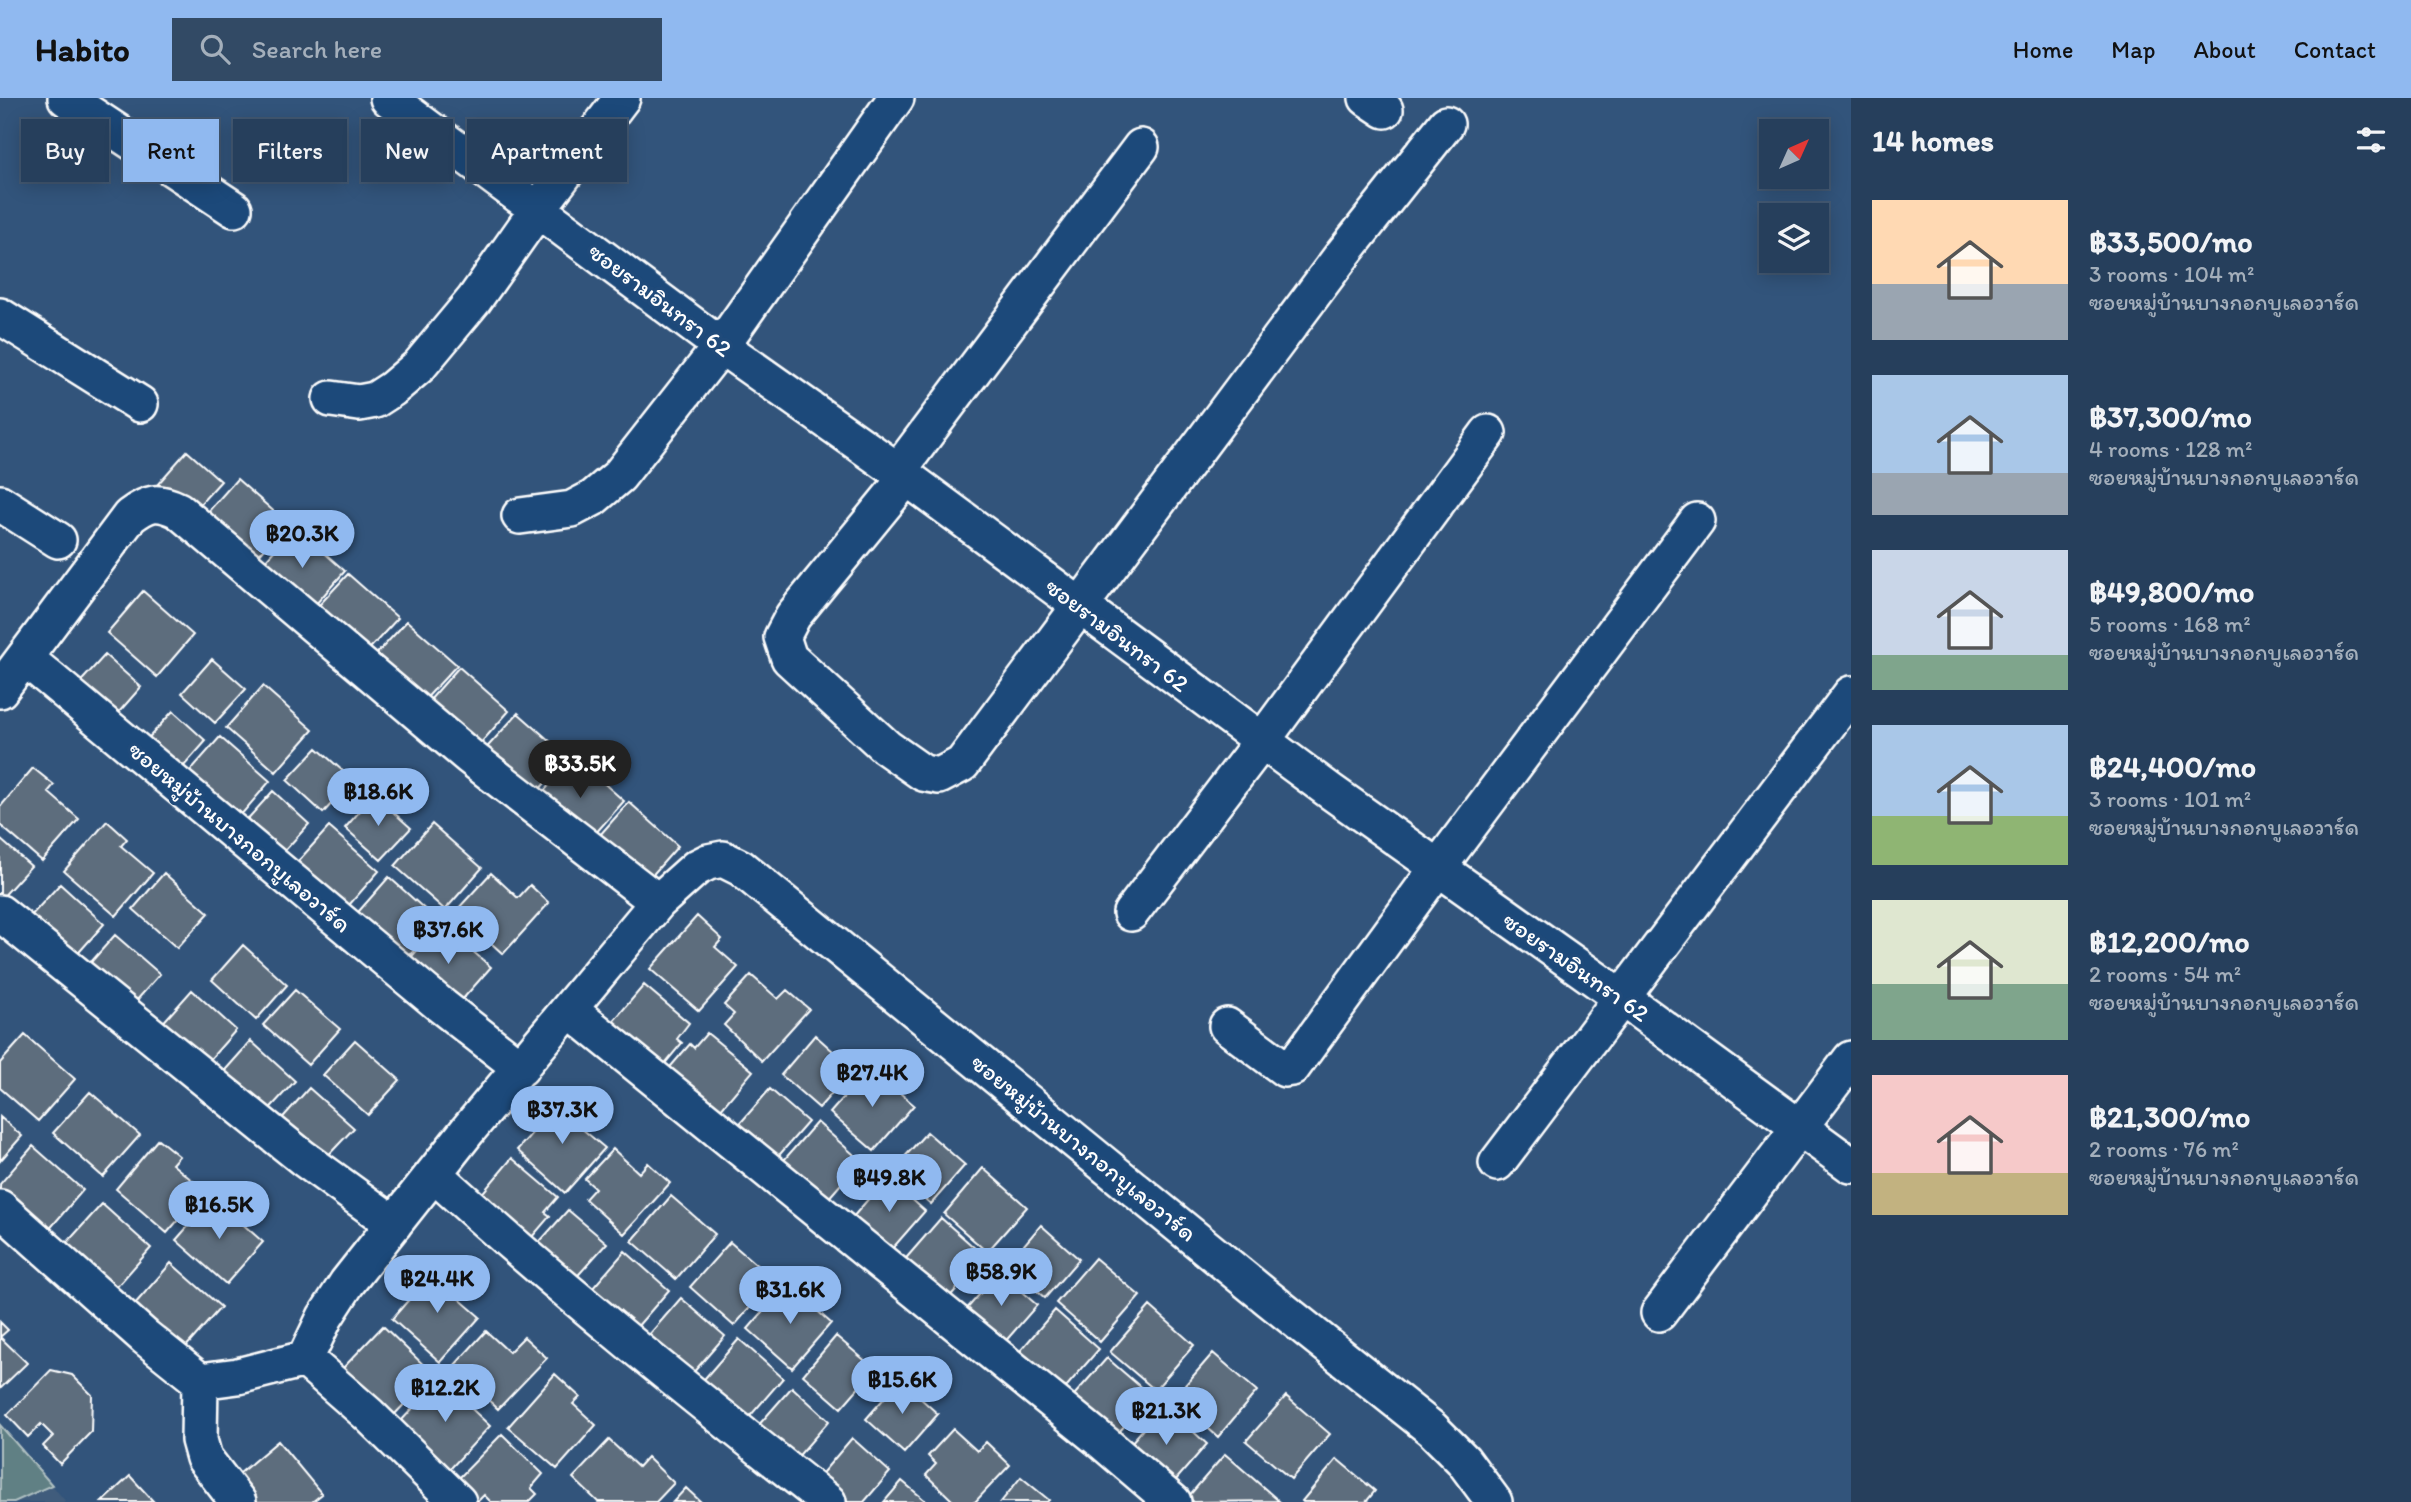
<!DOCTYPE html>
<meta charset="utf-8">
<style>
:root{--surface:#263f5c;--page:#324a65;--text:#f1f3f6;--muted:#a4afbb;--line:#425872;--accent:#90b9f0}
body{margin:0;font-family:Itim,"Playpen Sans Thai",sans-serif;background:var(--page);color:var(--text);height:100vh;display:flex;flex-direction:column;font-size:26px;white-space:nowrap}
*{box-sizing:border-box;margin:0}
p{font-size:23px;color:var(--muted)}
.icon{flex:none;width:38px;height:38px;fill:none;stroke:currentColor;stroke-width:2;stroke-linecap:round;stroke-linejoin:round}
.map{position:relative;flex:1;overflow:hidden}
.panel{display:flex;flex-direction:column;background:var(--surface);width:560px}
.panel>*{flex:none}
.banner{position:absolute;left:21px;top:21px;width:665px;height:63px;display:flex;gap:14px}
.needle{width:46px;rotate:45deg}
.tools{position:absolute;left:1759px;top:21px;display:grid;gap:14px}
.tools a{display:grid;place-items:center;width:70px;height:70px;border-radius:0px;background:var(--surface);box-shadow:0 4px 18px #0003,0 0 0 2px var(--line);font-size:35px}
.price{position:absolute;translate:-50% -60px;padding:0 16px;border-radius:24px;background:var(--accent);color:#111;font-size:23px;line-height:46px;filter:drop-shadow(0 2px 4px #0008)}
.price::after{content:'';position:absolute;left:50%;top:42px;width:21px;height:16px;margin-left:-10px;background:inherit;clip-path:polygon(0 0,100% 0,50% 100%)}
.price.current{background:#222;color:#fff}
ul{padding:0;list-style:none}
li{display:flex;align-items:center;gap:21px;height:175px;padding:0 21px}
li span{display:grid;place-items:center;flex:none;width:196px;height:140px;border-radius:0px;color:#555}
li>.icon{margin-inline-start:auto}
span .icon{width:84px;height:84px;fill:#fffc;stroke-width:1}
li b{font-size:30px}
h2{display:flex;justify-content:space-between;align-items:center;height:84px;padding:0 21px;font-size:30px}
.chip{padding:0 24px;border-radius:0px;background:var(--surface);box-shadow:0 4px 18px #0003,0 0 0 2px var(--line);font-size:24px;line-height:63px}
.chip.current{background:var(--accent);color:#111}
header{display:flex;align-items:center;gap:42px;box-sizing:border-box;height:98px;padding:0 35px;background:var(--accent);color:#111}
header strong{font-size:33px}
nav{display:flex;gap:38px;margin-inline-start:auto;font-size:24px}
.search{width:490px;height:63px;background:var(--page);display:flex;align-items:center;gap:18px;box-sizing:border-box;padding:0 24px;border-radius:0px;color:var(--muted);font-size:26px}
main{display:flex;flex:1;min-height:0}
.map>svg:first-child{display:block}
</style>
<header>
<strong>Habito</strong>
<div class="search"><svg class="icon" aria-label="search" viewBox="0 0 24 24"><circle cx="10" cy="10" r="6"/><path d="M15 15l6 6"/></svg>Search here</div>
<nav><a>Home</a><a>Map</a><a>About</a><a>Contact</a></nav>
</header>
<main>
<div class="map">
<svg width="1851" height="1404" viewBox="0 0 1851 1404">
<rect width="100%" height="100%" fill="#32547b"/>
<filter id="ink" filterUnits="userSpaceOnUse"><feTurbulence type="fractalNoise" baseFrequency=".0143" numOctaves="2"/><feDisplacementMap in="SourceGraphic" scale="14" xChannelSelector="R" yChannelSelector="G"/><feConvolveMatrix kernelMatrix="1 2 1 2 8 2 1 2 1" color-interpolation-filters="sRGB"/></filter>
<g filter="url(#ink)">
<path fill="#3f5c7c" d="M 52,1387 L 66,1404 L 14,1404 Z"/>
<path fill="#608084" stroke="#b0c0c2" stroke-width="2" d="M 0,1327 L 52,1387 L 14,1404 L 0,1404 Z"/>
<path fill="#5d6d7d" stroke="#fff" stroke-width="2" d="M 187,353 L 221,383 L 190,417 L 157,387 Z
M 237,381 L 287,425 L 250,467 L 200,423 Z
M 295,429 L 345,473 L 308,515 L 258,471 Z
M 348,476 L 398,520 L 360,561 L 310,517 Z
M 143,493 L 193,537 L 157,579 L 107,535 Z
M 407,523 L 457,567 L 419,608 L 369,564 Z
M 105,557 L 141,589 L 112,622 L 75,590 Z
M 212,561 L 246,591 L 215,625 L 182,595 Z
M 459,569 L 509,613 L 472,655 L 422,611 Z
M 263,588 L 313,632 L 276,674 L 226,630 Z
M 173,613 L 206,643 L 176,677 L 142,647 Z
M 518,615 L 568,659 L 531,701 L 481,656 Z
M 220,639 L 270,683 L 234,725 L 183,681 Z
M 317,650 L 353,682 L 323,715 L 287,682 Z
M 574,659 L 624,703 L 587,745 L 537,701 Z
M 33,670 L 54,687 L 48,694 L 79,721 L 42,763 L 0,727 L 0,709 Z
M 273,693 L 309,726 L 279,759 L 243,726 Z
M 374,697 L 411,730 L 381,762 L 345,730 Z
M 629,704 L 678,748 L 641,790 L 592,746 Z
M 107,723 L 127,741 L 121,748 L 153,775 L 116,818 L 64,773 Z
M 432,726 L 482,770 L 445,812 L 395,768 Z
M 329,729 L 379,773 L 342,815 L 291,771 Z
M 0,741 L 31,768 L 0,802 Z
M 164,775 L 209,815 L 177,850 L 133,811 Z
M 491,775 L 518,800 L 530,787 L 549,805 L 503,856 L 456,813 Z
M 389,779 L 439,824 L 402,866 L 352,821 Z
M 60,786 L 104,826 L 73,861 L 28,821 Z
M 697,818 L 722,841 L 715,849 L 738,869 L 699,913 L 650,871 Z
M 441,826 L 491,869 L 454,911 L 404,867 Z
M 115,837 L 160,876 L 128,912 L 84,872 Z
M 243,847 L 287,887 L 256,922 L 212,882 Z
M 751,877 L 778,901 L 787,892 L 809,911 L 762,963 L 724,927 L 734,916 L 724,907 Z
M 644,887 L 689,925 L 677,941 L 682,945 L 657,975 L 606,932 Z
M 192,892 L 236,932 L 205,967 L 160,928 Z
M 295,892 L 340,931 L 308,967 L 263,927 Z
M 707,935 L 753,973 L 715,1018 L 665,975 L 690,946 L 694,950 Z
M 25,937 L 75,981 L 38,1023 L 0,990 L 0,965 Z
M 815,937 L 853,971 L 819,1010 L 781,977 Z
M 355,942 L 400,982 L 368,1017 L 323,977 Z
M 251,943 L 295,983 L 263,1018 L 219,979 Z
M 870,969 L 914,1007 L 874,1053 L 830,1015 Z
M 309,990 L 354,1030 L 321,1065 L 277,1026 Z
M 770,991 L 808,1024 L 774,1063 L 736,1030 Z
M 90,994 L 140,1037 L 103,1079 L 53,1035 Z
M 563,1000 L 588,1022 L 581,1030 L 605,1050 L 565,1095 L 517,1052 Z
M 0,1019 L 22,1038 L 0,1063 Z
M 817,1024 L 861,1063 L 821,1109 L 777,1070 Z
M 927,1034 L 965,1067 L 931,1106 L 892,1073 Z
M 158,1041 L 179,1058 L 172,1066 L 204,1092 L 167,1135 L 116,1091 Z
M 33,1048 L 83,1092 L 47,1134 L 0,1093 L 0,1086 Z
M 613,1051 L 639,1075 L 648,1065 L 670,1085 L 624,1136 L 585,1101 L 595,1090 L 585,1081 Z
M 512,1060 L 558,1099 L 545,1114 L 550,1118 L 525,1147 L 474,1105 Z
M 983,1070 L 1027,1109 L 987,1154 L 944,1116 Z
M 887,1079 L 925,1113 L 891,1152 L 853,1119 Z
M 671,1098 L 715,1136 L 676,1181 L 632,1143 Z
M 213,1100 L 263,1144 L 226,1186 L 176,1142 Z
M 102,1106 L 151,1150 L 114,1192 L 64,1148 Z
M 568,1112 L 607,1145 L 572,1184 L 534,1150 Z
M 941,1120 L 985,1159 L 945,1204 L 901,1166 Z
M 1041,1127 L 1079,1161 L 1045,1200 L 1007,1167 Z
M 730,1144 L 774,1182 L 734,1228 L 690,1189 Z
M 625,1153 L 669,1192 L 630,1237 L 586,1198 Z
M 1095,1160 L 1140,1198 L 1100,1244 L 1056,1205 Z
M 171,1165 L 221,1209 L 184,1251 L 134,1207 Z
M 438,1168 L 464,1191 L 457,1199 L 480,1219 L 440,1264 L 392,1221 Z
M 999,1174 L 1037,1207 L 1003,1246 L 965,1213 Z
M 787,1186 L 831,1225 L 792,1270 L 748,1231 Z
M 681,1200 L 725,1238 L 685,1284 L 642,1245 Z
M 1150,1208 L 1194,1247 L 1155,1292 L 1110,1254 Z
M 1055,1212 L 1099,1251 L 1060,1296 L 1016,1258 Z
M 0,1224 L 8,1232 L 0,1239 L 27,1265 L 0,1291 Z
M 383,1228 L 433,1276 L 393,1318 L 343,1270 Z
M 486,1233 L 509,1254 L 524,1239 L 547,1260 L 498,1311 L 453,1269 Z
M 836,1238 L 875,1271 L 841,1310 L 803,1277 Z
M 739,1241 L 783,1280 L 744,1325 L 699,1287 Z
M 1213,1255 L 1257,1293 L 1218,1339 L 1174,1300 Z
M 1107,1260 L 1151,1298 L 1111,1343 L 1067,1305 Z
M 51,1272 L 72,1277 L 92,1297 L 91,1334 L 60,1366 L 43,1348 L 53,1338 L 41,1326 L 28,1339 L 7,1317 Z
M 555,1276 L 580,1299 L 573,1306 L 596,1327 L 557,1371 L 508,1329 Z
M 440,1281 L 490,1328 L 450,1371 L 400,1324 Z
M 900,1282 L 938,1316 L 904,1355 L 866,1321 Z
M 792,1289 L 829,1323 L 795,1362 L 757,1329 Z
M 1286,1298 L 1330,1336 L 1291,1381 L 1246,1343 Z
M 1164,1307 L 1207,1346 L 1168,1391 L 1124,1353 Z
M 953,1331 L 977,1353 L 986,1344 L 1010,1367 L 975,1404 L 954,1404 L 926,1377 L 936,1366 L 928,1358 Z
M 502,1336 L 543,1376 L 531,1390 L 537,1396 L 529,1404 L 491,1404 L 484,1397 L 477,1404 L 456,1383 Z
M 852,1340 L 890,1374 L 864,1404 L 846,1404 L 818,1380 Z
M 609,1342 L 638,1369 L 647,1359 L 674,1385 L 656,1404 L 598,1404 L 573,1380 Z
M 278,1343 L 322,1396 L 312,1404 L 254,1404 L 234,1380 Z
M 1225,1356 L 1279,1403 L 1194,1404 L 1188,1399 Z
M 1337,1361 L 1375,1393 L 1366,1404 L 1303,1404 L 1302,1403 Z
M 130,1378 L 154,1404 L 102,1404 Z
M 1021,1379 L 1049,1402 L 1047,1404 L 1001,1404 Z
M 902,1383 L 927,1404 L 884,1404 Z
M 686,1390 L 701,1404 L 673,1404 Z"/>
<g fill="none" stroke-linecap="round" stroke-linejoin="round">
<defs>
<path id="minor" d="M 66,0 L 234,111
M 388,0 L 721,248 L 898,373 L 1330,693 L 1622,900 L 1851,1067
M 1367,0 L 1385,12
M 0,218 L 140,306
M 331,301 L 359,305 L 375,302 L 392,291 L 419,268 L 474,202 L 538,111 L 622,0
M 898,373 L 1141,49
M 906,380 L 793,518 L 782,539 L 789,560 L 886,649 L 923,675 L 939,678 L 962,666 L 1343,156 L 1446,26
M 0,405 L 58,442
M 520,418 L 572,411 L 593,400 L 619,378 L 721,248 L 896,0
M 25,560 L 443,909 L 521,970
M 0,592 L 130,418 C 149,404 157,402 178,412 L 470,659 L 658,804
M 0,815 L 303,1060 L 394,1126
M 1131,815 L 1262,643 L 1488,335
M 570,912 L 1104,1345 L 1173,1404
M 1227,928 L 1285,971 L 1292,970 L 1437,771 L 1697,423
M 1497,1065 L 1851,596
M 435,1077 C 561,1192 694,1298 828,1404
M 0,1110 L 145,1239 L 200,1283 L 238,1278 L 305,1261 L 325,1219 L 347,1185 L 468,1032 L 658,804 L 696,770 L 708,764 L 723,761 L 741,770 L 1269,1201 L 1432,1331 L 1463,1362 L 1494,1404
M 1659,1215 L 1851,961
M 305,1261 L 369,1317 L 458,1404
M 200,1283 L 199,1342 L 204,1360 L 238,1404"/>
</defs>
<use href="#minor" stroke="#fff" stroke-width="40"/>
<use href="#minor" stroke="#1f4a7a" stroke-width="35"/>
</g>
</g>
<g text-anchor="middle" stroke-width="7" stroke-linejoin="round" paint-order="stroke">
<g font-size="24" fill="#fff" stroke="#1f4a7a">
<text transform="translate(660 202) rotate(37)" y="8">ซอยรามอินทรา 62</text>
<text transform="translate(1117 537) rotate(37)" y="8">ซอยรามอินทรา 62</text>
<text transform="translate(240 739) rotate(40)" y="8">ซอยหมู่บ้านบางกอกบูเลอวาร์ด</text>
<text transform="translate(1576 869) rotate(35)" y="8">ซอยรามอินทรา 62</text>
<text transform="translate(1084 1050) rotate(39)" y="8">ซอยหมู่บ้านบางกอกบูเลอวาร์ด</text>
</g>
</g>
</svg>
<div class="tools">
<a><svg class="needle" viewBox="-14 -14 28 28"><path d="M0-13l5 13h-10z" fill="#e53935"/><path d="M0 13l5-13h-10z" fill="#a4afbb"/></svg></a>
<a><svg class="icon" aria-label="layers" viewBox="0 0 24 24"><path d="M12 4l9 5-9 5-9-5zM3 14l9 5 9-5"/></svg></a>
</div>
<b class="price" style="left:302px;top:472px">฿20.3K</b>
<b class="price current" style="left:580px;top:702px">฿33.5K</b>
<b class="price" style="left:378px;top:730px">฿18.6K</b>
<b class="price" style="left:448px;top:868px">฿37.6K</b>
<b class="price" style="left:872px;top:1011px">฿27.4K</b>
<b class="price" style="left:562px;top:1048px">฿37.3K</b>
<b class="price" style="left:889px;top:1116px">฿49.8K</b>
<b class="price" style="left:219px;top:1143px">฿16.5K</b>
<b class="price" style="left:1001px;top:1210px">฿58.9K</b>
<b class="price" style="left:437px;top:1217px">฿24.4K</b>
<b class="price" style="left:790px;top:1228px">฿31.6K</b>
<b class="price" style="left:902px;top:1318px">฿15.6K</b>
<b class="price" style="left:445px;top:1326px">฿12.2K</b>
<b class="price" style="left:1166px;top:1349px">฿21.3K</b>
<div class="banner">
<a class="chip">Buy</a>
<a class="chip current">Rent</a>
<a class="chip">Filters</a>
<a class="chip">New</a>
<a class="chip">Apartment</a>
</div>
</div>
<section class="panel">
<h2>14 homes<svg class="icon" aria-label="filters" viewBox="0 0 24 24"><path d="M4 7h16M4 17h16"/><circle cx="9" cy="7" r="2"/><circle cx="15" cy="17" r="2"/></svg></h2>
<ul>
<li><span style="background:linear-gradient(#ffd9b3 60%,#9aa5b1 0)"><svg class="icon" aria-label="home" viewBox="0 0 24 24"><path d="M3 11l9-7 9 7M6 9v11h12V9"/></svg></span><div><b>฿33,500/mo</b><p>3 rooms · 104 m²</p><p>ซอยหมู่บ้านบางกอกบูเลอวาร์ด</p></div></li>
<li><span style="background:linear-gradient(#a9c7e8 70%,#9aa5b1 0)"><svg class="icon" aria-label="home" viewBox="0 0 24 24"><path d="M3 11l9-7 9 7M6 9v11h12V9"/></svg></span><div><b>฿37,300/mo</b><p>4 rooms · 128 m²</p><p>ซอยหมู่บ้านบางกอกบูเลอวาร์ด</p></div></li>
<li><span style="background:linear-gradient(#c9d6e8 75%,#7fa58c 0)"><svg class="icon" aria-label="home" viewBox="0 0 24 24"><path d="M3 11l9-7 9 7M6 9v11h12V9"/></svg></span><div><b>฿49,800/mo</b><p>5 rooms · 168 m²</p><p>ซอยหมู่บ้านบางกอกบูเลอวาร์ด</p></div></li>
<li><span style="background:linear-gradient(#a9c7e8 65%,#8fb573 0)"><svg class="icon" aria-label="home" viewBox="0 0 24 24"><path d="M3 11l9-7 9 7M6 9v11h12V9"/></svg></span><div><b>฿24,400/mo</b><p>3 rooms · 101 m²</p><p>ซอยหมู่บ้านบางกอกบูเลอวาร์ด</p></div></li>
<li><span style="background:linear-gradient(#dfe7d0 60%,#7fa58c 0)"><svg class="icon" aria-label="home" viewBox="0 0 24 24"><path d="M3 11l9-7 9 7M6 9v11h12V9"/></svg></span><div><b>฿12,200/mo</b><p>2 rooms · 54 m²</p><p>ซอยหมู่บ้านบางกอกบูเลอวาร์ด</p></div></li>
<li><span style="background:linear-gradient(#f6c9c9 70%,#c2b280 0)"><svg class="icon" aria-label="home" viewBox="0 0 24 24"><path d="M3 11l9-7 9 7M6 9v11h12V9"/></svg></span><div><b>฿21,300/mo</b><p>2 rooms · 76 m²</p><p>ซอยหมู่บ้านบางกอกบูเลอวาร์ด</p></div></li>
</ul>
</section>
</main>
